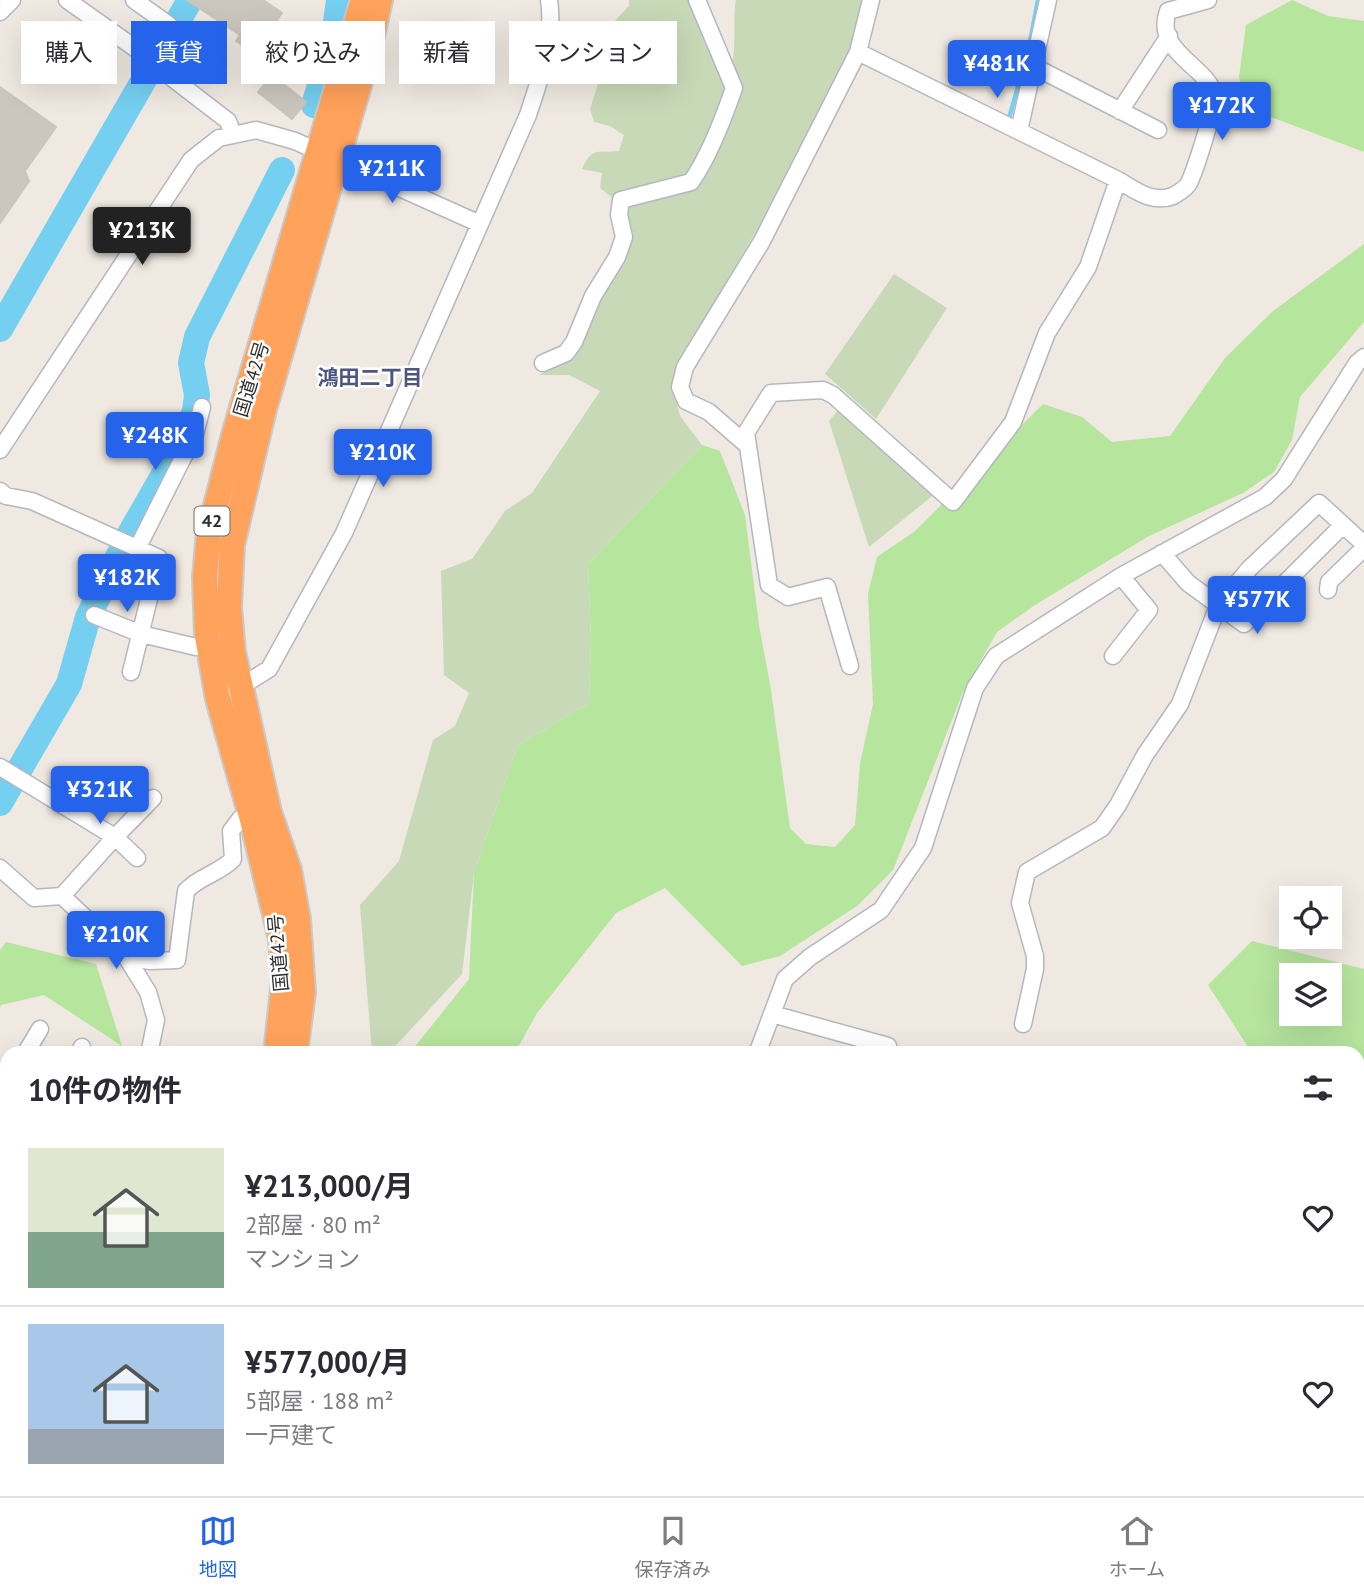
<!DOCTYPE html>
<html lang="ja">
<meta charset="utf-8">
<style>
:root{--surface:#fff;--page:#f7f7f7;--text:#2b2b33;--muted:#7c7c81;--line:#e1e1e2;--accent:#2563eb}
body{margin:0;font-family:"PT Sans","Noto Sans JP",sans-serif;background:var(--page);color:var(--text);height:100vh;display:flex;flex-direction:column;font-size:26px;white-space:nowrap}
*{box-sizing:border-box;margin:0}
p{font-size:23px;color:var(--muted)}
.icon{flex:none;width:38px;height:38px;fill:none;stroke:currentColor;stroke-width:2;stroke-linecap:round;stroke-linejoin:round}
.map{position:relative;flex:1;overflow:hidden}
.panel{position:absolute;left:0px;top:1046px;width:1365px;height:450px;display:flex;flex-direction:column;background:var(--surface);border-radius:21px 21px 0 0;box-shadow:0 7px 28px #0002}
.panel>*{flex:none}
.top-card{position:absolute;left:21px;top:21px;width:700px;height:63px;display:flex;gap:14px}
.tools{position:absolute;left:1279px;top:886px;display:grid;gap:14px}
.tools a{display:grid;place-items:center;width:63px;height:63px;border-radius:0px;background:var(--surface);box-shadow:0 7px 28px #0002;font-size:35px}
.price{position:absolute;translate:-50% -60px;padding:0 16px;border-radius:7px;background:var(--accent);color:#fff;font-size:23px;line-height:46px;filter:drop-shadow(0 2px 4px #0008)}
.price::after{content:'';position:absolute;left:50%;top:42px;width:21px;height:16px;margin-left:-10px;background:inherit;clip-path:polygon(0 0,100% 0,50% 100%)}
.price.current{background:#222;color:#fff}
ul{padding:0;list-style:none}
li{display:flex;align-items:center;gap:21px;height:175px;padding:0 28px}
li+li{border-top:2px solid var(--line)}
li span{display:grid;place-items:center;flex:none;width:196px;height:140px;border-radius:0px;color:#555}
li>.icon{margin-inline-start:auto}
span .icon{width:84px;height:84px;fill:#fffc;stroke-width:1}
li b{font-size:30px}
h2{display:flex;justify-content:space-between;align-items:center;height:84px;padding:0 28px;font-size:30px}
.chip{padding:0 24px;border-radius:0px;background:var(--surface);box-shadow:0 7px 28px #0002;font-size:24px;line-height:63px}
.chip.current{background:var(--accent);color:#fff}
.menu{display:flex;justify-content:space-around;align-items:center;height:98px;border-top:2px solid var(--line);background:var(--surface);font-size:19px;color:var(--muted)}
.menu a{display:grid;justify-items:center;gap:4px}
.menu .current{color:var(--accent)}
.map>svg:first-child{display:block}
</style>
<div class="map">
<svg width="1364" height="1496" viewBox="0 0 1364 1496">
<rect width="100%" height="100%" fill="#efe9e1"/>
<path fill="#b6e59e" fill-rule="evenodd" d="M 1292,0 L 1328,16 L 1364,21 L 1364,152 L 1271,117 L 1244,99 L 1239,77 L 1246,25 Z
M 1364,244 L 1364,322 L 1300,397 L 1292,440 L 1274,472 L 1243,493 L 1149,536 L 1035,605 L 997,632 L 963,692 L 893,870 L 857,906 L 780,956 L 742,966 L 665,888 L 616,913 L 537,1013 L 515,1053 L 409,1054 L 469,979 L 474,873 L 517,746 L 589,703 L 591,640 L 588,564 L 702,445 L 720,451 L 745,515 L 759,625 L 771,690 L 790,828 L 806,844 L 835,847 L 855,825 L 860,764 L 873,704 L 868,594 L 877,557 L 915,531 L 1043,404 L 1082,417 L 1112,442 L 1170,436 L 1225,358 L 1273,311 Z
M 1252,941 L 1364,969 L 1364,1241 L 1358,1242 L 1358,1054 L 1252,1053 L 1208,985 ZM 1292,975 L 1330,975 L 1330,1013 L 1292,1013 Z
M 6,942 L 96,964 L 122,1046 L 44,995 L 1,1005 L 0,1008 L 0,950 Z
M 0,1269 L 7,1271 L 7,1414 L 0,1415 Z"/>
<path fill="#c8d9b8" d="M 629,0 L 690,0 C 698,20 706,66 729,69 C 738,58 732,18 736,0 L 864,0 L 856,38 L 787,179 L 695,335 L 673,389 L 680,416 L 702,445 L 588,564 L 591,640 L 589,703 L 517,746 L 474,873 L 462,974 L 389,1053 L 372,1053 L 360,905 L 399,861 L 433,740 L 455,726 L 469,693 L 444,675 L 441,571 L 472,559 L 505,511 L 532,493 L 600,391 L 569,375 L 539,375 L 561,364 L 574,354 L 621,249 L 615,200 L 600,188 L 602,173 L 582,169 C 593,145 597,154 619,151 L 624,135 L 610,126 L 594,122 L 590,109 L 599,81 L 607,29 L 629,6 Z
M 894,274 L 947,308 L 876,419 L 825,374 Z
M 839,409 L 936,493 L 869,547 L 829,421 Z"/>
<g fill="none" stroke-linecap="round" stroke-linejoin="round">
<path stroke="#75cff0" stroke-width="4.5" d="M 1009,118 L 1028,52 L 1038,0"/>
<path stroke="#75cff0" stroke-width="26" d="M 314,105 L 333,43 L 339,0
M 0,329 L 190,0
M 0,803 L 69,684 L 88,617 L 127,539 L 186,436 L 195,411 L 197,395 L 191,363 L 197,337 L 282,170"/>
</g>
<path fill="#cbc7bf" stroke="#cbc5ba" stroke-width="2" d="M 187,0 L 263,0 L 282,13 L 277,20 L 280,23 L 256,54 L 236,41 L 240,35 Z
M 272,75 L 306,102 L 292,119 L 258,92 Z
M 0,87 L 56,127 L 25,171 L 29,181 L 0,223 Z"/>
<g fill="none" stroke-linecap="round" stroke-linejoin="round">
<defs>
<path id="minor" d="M 67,0 L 146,56
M 134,0 L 169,25
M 0,12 L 12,0
M 858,52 L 1118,180 C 1135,190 1152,204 1173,196 C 1178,193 1187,188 1189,183 C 1195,170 1216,107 1214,95 C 1208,66 1153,52 1168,11 L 1208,0
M 1033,66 L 1158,130
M 159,68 L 228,121 L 233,135
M 1120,111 L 1169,36
M 1019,131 L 1048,0
M 543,363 L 566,353 L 574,342 L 593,296 L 617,257 L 624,237 L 619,215 L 621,200 L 691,182 C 708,158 724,117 734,88 L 697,0
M 747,445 L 709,412 L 686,401 L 680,387 L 685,367 L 762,241 L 858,52 L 871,0
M 0,450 L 191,160 L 219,138 L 256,130 L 295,141 L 480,224
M 0,491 L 6,496 L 32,501 L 159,558 L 131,672
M 137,549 L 195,434 L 202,407
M 1162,553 L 1188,583 L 1244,624 L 1343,525
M 1328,590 L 1329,582 L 1364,548
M 94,615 L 141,634 L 196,647
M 1113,656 L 1149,610 L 1121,576
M 850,666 L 827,587 L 788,597 L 769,585 L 746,433 L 771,393 L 823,390 L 833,395 L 953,502 L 1013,422 L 1047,333 L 1088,267 L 1118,180
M 235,690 L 269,669 L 344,533 L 528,115 C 540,78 555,39 549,0
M 0,767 L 115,837 L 62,896 L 127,957 L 150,961 L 177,960 L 186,891 C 198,877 220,873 233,859 L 231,831 L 240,819 L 260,814
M 137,858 L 115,837 L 153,798
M 0,868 L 34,898 L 62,896
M 125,955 L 148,992 L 156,1020 L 149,1054
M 772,1014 L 888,1046
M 1023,1024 L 1035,969 L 1035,956 L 1020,903 L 1027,872 L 1102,828 L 1118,805 L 1145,755 L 1180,704 L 1218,606 L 1249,569 L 1319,503 L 1364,544
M 25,1054 L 40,1029
M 78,1054 L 82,1047
M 757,1054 L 785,979 L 810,957 L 881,910 L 923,848 L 975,688 L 996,656 L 1121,576 L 1265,497 L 1284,479 L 1357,363 L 1364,357
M 0,1096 L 7,1084
M 795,1489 L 810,1496
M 993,1489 L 995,1496
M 852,1496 L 854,1489"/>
<path id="highway" d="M 276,1054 L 284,980 L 281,939 L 251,816 L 218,699 L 207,636 L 205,577 L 209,533 L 234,435 L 363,0
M 295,1054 L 303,992 L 298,919 L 289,870 L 269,812 L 233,652 L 229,607 L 232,545 L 264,409 L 367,58 L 380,0
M 248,1489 L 248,1496
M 265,1489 L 266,1496"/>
</defs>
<use href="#minor" stroke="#b4b7c1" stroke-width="19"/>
<use href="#highway" stroke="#c9c9c9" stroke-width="28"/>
<use href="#minor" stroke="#fff" stroke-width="16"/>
<use href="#highway" stroke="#ffa35c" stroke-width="24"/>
</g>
<g text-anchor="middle" stroke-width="5" stroke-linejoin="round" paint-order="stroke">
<rect fill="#fff" stroke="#6d6d6d" stroke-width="2" x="194.5" y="506.5" width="35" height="29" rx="5"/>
<g font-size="18" font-weight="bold" fill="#2e2e2e">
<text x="212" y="527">42</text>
</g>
<g font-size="19" fill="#2e2e2e" stroke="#fff">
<text transform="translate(251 379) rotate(-73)" y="7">国道42号</text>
<text transform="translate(278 953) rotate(-95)" y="7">国道42号</text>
</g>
<g font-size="21" font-weight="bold" fill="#4d5680" stroke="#fff">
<text x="370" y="385">鴻田二丁目</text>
</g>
</g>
</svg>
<div class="tools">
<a><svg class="icon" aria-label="locate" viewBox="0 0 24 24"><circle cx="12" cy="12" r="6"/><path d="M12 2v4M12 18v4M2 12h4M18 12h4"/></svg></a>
<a><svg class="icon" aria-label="layers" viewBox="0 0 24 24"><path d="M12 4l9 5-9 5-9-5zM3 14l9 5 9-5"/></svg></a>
</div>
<b class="price" style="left:997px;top:100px">¥481K</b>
<b class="price" style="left:1222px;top:142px">¥172K</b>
<b class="price" style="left:392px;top:205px">¥211K</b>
<b class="price current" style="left:142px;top:267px">¥213K</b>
<b class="price" style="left:155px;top:472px">¥248K</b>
<b class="price" style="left:383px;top:489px">¥210K</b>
<b class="price" style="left:127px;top:614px">¥182K</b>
<b class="price" style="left:1257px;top:636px">¥577K</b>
<b class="price" style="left:100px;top:826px">¥321K</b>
<b class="price" style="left:116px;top:971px">¥210K</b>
<div class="top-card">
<a class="chip">購入</a>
<a class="chip current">賃貸</a>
<a class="chip">絞り込み</a>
<a class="chip">新着</a>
<a class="chip">マンション</a>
</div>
<section class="panel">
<h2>10件の物件<svg class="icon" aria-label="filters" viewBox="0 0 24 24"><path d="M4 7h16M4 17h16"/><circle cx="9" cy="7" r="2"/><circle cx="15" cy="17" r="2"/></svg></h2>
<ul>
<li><span style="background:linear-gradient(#dfe7d0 60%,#7fa58c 0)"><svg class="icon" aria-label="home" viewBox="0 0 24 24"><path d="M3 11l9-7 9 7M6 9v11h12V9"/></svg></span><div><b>¥213,000/月</b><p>2部屋 · 80 m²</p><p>マンション</p></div><svg class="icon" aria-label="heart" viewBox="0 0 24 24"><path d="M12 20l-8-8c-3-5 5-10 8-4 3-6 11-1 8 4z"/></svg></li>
<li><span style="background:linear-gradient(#a9c7e8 75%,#9aa5b1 0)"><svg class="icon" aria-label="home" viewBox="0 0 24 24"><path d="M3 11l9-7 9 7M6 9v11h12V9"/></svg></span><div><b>¥577,000/月</b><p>5部屋 · 188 m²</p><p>一戸建て</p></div><svg class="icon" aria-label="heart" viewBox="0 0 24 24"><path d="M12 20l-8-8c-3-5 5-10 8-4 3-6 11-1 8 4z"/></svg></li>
</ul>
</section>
</div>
<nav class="menu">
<a class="current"><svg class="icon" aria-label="map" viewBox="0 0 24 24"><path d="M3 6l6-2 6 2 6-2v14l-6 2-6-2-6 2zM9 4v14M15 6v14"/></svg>地図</a>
<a><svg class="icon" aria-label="saved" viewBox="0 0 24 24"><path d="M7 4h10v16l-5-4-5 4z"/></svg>保存済み</a>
<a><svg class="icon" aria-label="home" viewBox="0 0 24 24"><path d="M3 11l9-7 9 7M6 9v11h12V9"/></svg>ホーム</a>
</nav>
